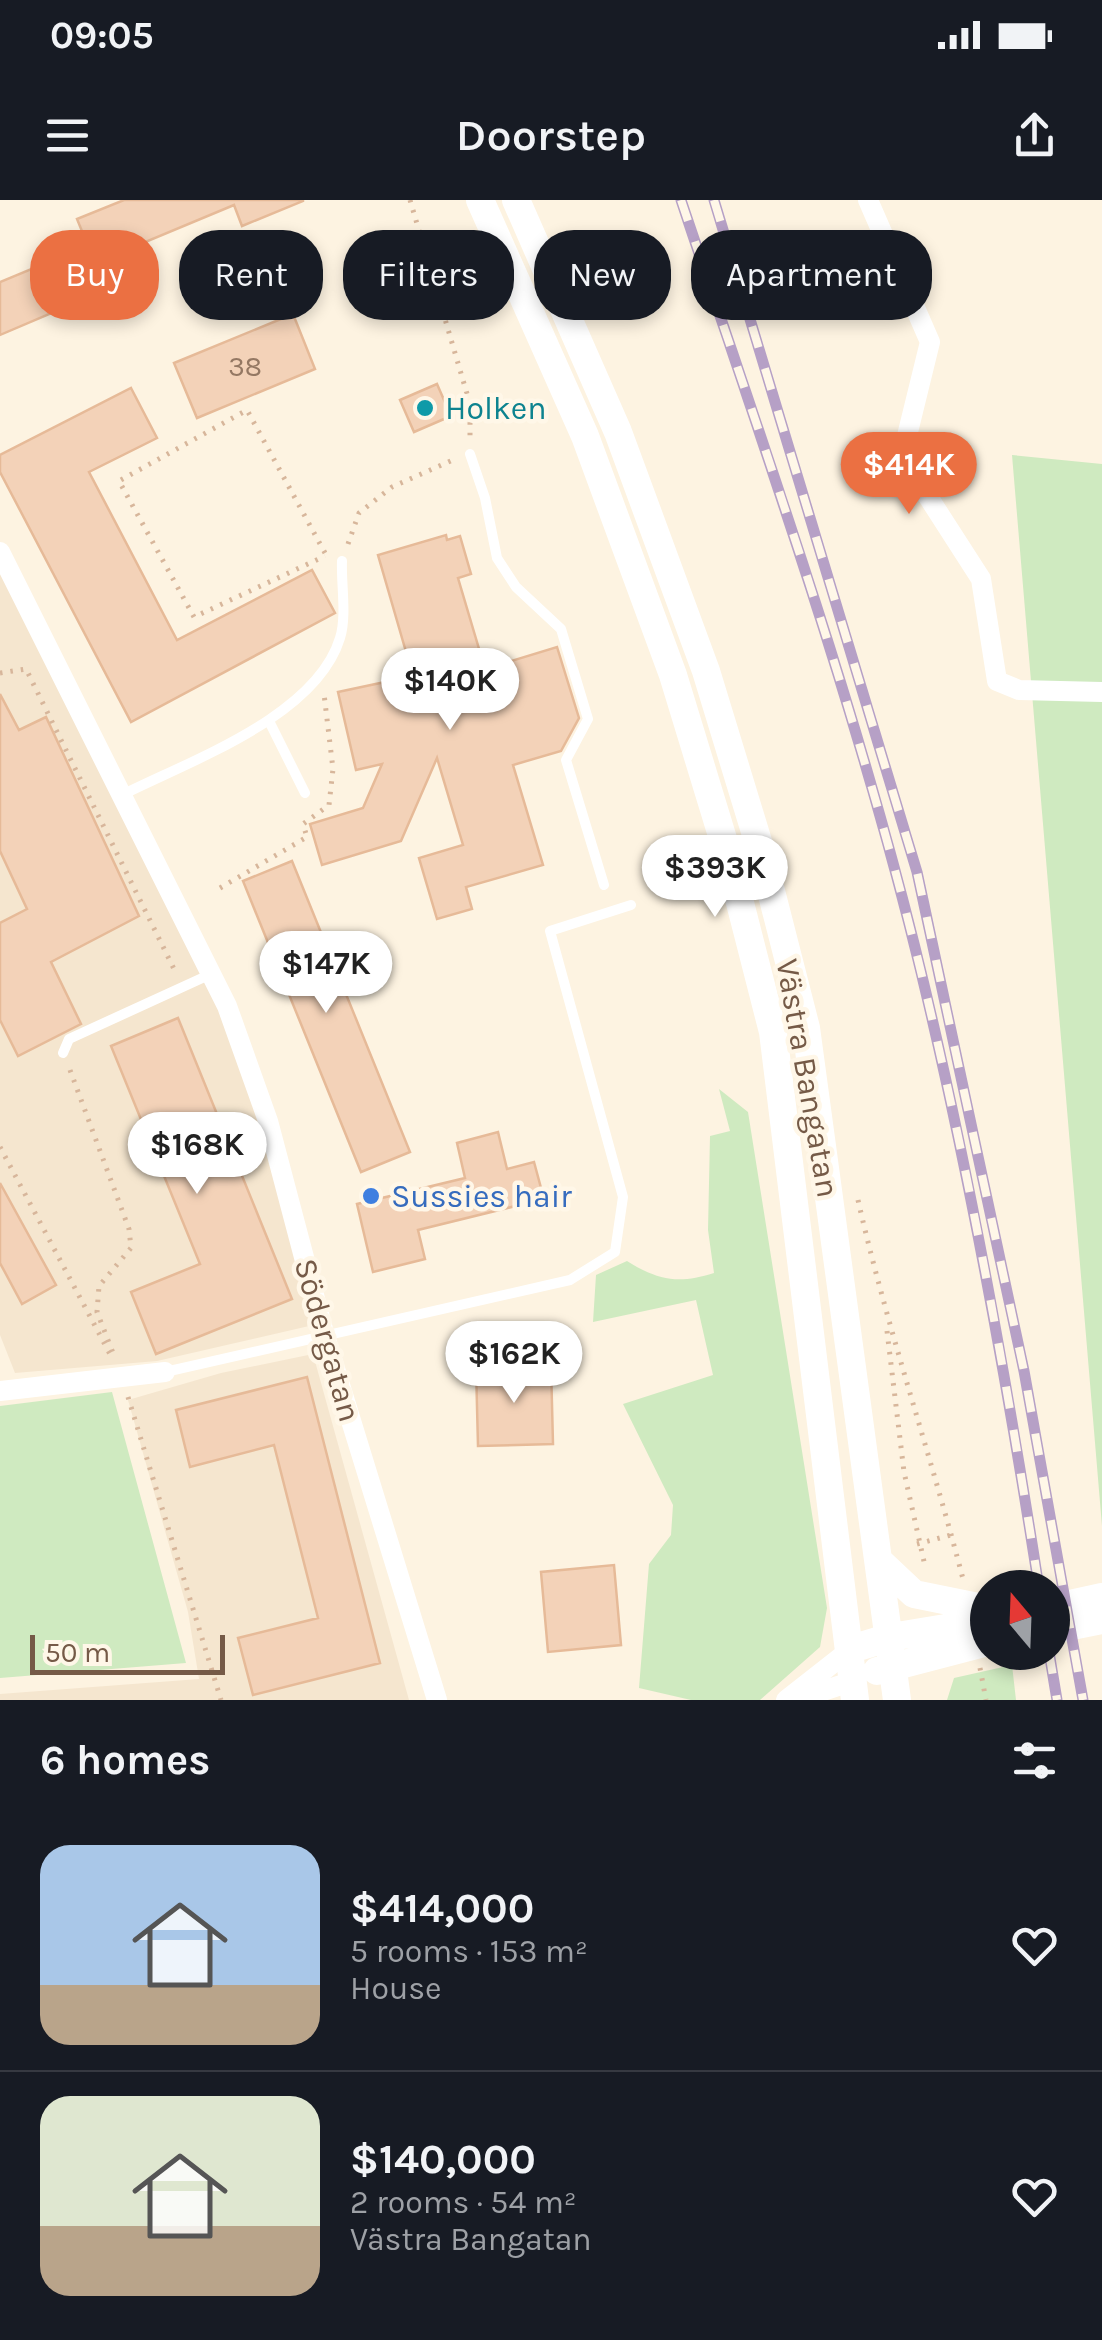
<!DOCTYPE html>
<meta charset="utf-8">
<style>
:root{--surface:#171b24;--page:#20242c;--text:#f1f3f6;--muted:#9ea1a6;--line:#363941;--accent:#eb7042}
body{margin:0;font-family:Karla,sans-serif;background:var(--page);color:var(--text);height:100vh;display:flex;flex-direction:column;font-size:38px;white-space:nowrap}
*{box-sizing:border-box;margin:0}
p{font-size:32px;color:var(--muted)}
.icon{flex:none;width:55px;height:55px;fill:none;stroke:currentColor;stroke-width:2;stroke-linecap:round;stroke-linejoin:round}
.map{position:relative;height:1500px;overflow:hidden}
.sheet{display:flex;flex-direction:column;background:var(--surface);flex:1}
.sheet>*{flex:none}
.hud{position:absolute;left:30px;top:30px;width:1042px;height:90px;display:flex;gap:20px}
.needle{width:65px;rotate:341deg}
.buttons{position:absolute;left:970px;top:1370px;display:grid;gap:20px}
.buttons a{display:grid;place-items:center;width:100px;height:100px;border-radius:50%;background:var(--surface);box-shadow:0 5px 15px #0003;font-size:50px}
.scale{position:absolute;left:30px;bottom:25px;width:195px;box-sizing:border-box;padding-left:10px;border:5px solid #755a47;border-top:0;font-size:28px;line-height:35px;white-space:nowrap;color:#755a47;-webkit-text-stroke:8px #fff7e8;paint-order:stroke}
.price{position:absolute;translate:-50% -85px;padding:0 22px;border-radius:35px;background:#fff;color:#222;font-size:32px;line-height:65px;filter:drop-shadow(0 2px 5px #0008)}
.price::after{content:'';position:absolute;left:50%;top:60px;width:30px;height:22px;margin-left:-15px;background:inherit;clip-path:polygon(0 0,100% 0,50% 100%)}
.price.active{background:var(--accent);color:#fff}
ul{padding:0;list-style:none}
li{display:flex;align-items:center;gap:30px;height:250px;padding:0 40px}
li+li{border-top:2px solid var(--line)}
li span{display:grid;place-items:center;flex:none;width:280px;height:200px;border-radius:30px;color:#555}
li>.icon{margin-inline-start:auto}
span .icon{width:120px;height:120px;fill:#fffc;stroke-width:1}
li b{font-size:42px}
h2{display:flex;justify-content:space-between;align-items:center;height:120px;padding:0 40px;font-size:42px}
.pill{padding:0 35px;border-radius:40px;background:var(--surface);box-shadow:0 5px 15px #0003;font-size:35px;line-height:90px}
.pill.active{background:var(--accent);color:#fff}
.status{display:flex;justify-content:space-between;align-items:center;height:70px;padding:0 50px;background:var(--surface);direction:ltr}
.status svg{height:28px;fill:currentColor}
header{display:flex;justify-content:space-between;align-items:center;height:130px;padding:0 40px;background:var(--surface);font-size:45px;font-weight:600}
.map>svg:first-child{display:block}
</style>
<div class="status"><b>09:05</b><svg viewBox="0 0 49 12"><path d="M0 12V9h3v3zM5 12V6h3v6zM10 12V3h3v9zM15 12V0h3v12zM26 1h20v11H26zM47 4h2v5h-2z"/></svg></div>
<header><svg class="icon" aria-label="menu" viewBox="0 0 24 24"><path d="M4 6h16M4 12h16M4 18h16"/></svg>Doorstep<svg class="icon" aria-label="share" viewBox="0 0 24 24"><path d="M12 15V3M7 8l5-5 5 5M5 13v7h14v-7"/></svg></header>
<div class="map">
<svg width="1102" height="1500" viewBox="0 0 1102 1500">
<rect width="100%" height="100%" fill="#fdf3e1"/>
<path fill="#f5e6cf" d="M 0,362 L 236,837 L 322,1123 L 157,1161 L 15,1173 L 0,1135 Z
M 313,1154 L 409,1500 L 0,1500 L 0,1494 L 199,1479 L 188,1412 L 128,1200 L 221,1173 Z"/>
<path fill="#cfeac0" d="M 1012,255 L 1102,264 L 1102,1326 Z
M 719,889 L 748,912 L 827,1408 L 820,1447 L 760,1500 L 691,1500 L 639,1488 L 649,1364 L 671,1335 L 673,1305 L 623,1204 L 713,1175 L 696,1100 L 593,1122 L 596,1075 L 627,1061 C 659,1081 679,1084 714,1073 L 708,1030 L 710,936 L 730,931 Z
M 112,1192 L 186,1463 L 0,1478 L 0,1206 Z
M 1012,1465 L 1016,1500 L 947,1500 L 954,1478 Z"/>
<path fill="#f3d2b8" stroke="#e6ba98" stroke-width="2.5" d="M 124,0 L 303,0 L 303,1 L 242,26 L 234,5 L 95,63 L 77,19 Z
M 70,53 L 89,97 L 0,135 L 0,82 Z
M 293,114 L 315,169 L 197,218 L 174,163 Z
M 437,184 L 451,216 L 414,232 L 400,200 Z
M 131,188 L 157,238 L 89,272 L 177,440 L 312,370 L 335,413 L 131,522 L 0,272 L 0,255 Z
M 446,335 L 447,340 L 460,336 L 471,374 L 458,378 L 485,469 L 557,447 L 579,518 L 561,551 L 513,565 L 543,665 L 466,687 L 472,709 L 437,719 L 419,658 L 463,645 L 437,558 L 401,641 L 322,665 L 310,624 L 363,608 L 382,564 L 356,570 L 338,492 L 413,476 L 378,355 Z
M 0,494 L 19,530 L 46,517 L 139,716 L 51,762 L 81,824 L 18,856 L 0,820 L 0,723 L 27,709 L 0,651 Z
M 292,661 L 410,952 L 361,972 L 243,681 Z
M 178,818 L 292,1099 L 156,1154 L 131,1092 L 200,1064 L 111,846 Z
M 498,932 L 507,969 L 534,962 L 544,999 L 418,1030 L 425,1059 L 373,1072 L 357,1004 L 465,978 L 457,943 Z
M 0,983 L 56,1085 L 22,1104 L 0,1063 Z
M 551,1165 L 553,1244 L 478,1246 L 476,1167 Z
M 307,1177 L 380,1463 L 253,1495 L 238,1438 L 318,1418 L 274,1245 L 190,1267 L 176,1210 Z
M 614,1365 L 621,1445 L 548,1452 L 541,1372 Z"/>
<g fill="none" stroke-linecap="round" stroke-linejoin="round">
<path stroke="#d7b69b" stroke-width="5" stroke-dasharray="2.5 8" stroke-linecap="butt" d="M 410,0 L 470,204 L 470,238
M 348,344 L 359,313 L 392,287 L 455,259
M 325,353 L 247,210 L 119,281 L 194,417 L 325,356
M 0,473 L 26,469 L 175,771
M 220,688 L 307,637 L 303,624 L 329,605 L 333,569 L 324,494
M 70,870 L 129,1029 L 131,1048 L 99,1086 L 97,1112 L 115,1158
M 0,947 L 111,1156
M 858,1000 C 887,1128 930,1252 963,1379
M 887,1131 L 904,1272 L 925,1366
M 128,1197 L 221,1500
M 917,1344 L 951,1335
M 980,1468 L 986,1500"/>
<path stroke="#fff" stroke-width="10" d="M 470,254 L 485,298 L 497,358 L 516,387 L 561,429 L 588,519 L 566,560 L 604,685
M 269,521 L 305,593
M 120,596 C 189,561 316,517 340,438 C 347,416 341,384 342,361
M 63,853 L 69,839 L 211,774
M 165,1172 L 570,1080 L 615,1052 L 623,997 L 550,731 L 631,705"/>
<path stroke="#fff" stroke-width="20" d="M 868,0 L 930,142 L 905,244 L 916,278 L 981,379 L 997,481 L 1019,490 L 1102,492
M 0,352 L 227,806 L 268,921 L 324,1133 L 437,1500
M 0,1191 L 165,1172
M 786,1500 L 851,1449
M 796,1500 L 853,1481"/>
<path stroke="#fff" stroke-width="28" d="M 480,0 L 585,236 L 673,475 L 727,652 L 773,832 L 855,1500
M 516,0 L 618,232 L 706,471 L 760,648 L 806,828 L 897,1500
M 880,1362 L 914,1394 L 988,1409
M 1052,1408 L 1102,1397
M 1052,1430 L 1102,1420
M 851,1449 L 891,1437 L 988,1421
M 877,1471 L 988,1442"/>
<defs>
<path id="rail" d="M 681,0 C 766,254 858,511 921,772 C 970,975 1007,1181 1039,1388
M 714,0 L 917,672 L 1024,1171 L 1083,1500
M 1049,1452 L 1057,1500"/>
</defs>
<use href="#rail" stroke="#b6a0c6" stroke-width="11"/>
<use href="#rail" stroke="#fff7e8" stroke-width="8" stroke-dasharray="22" stroke-linecap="butt"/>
</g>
<circle fill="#0f9aa8" stroke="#fff7e8" stroke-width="4" cx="425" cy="208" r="10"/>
<circle fill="#3f7fe0" stroke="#fff7e8" stroke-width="4" cx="371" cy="996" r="10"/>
<g text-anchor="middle" stroke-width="9" stroke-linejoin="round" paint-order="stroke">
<g font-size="28" fill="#947863">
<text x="245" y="176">38</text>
</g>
<g font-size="32" fill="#0d838f" stroke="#fff7e8" text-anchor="start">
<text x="445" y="219">Holken</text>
</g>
<g font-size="32" fill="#755a47" stroke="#fff7e8">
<text transform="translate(808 878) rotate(80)" y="11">Västra Bangatan</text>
<text transform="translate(328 1140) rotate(74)" y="11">Södergatan</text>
</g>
<g font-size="32" fill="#366cbe" stroke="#fff7e8" text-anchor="start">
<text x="391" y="1007">Sussies hair</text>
</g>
</g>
</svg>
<div class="buttons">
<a><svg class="needle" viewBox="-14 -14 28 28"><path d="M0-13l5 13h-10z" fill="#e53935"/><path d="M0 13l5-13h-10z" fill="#9ea1a6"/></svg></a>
</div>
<div class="scale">50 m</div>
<b class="price active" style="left:909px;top:317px">$414K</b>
<b class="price" style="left:450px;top:533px">$140K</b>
<b class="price" style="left:715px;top:720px">$393K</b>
<b class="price" style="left:326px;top:816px">$147K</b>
<b class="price" style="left:197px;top:997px">$168K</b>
<b class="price" style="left:514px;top:1206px">$162K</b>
<div class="hud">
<a class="pill active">Buy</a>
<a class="pill">Rent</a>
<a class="pill">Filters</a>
<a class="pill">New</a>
<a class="pill">Apartment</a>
</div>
</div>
<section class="sheet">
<h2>6 homes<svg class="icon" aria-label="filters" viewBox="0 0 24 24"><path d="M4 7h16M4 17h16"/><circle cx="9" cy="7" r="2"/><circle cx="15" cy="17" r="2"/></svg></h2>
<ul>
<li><span style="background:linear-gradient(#a9c7e8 70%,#b9a48a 0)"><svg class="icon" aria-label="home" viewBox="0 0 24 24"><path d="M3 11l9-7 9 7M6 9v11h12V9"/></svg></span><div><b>$414,000</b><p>5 rooms · 153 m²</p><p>House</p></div><svg class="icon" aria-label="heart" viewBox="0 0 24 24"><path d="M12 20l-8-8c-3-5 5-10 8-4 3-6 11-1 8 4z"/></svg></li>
<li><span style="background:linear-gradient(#dfe7d0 65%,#b9a48a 0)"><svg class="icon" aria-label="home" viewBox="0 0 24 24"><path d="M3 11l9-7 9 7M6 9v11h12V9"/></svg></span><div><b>$140,000</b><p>2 rooms · 54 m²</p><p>Västra Bangatan</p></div><svg class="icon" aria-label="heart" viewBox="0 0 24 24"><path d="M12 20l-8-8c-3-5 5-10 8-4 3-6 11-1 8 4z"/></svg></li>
</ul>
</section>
